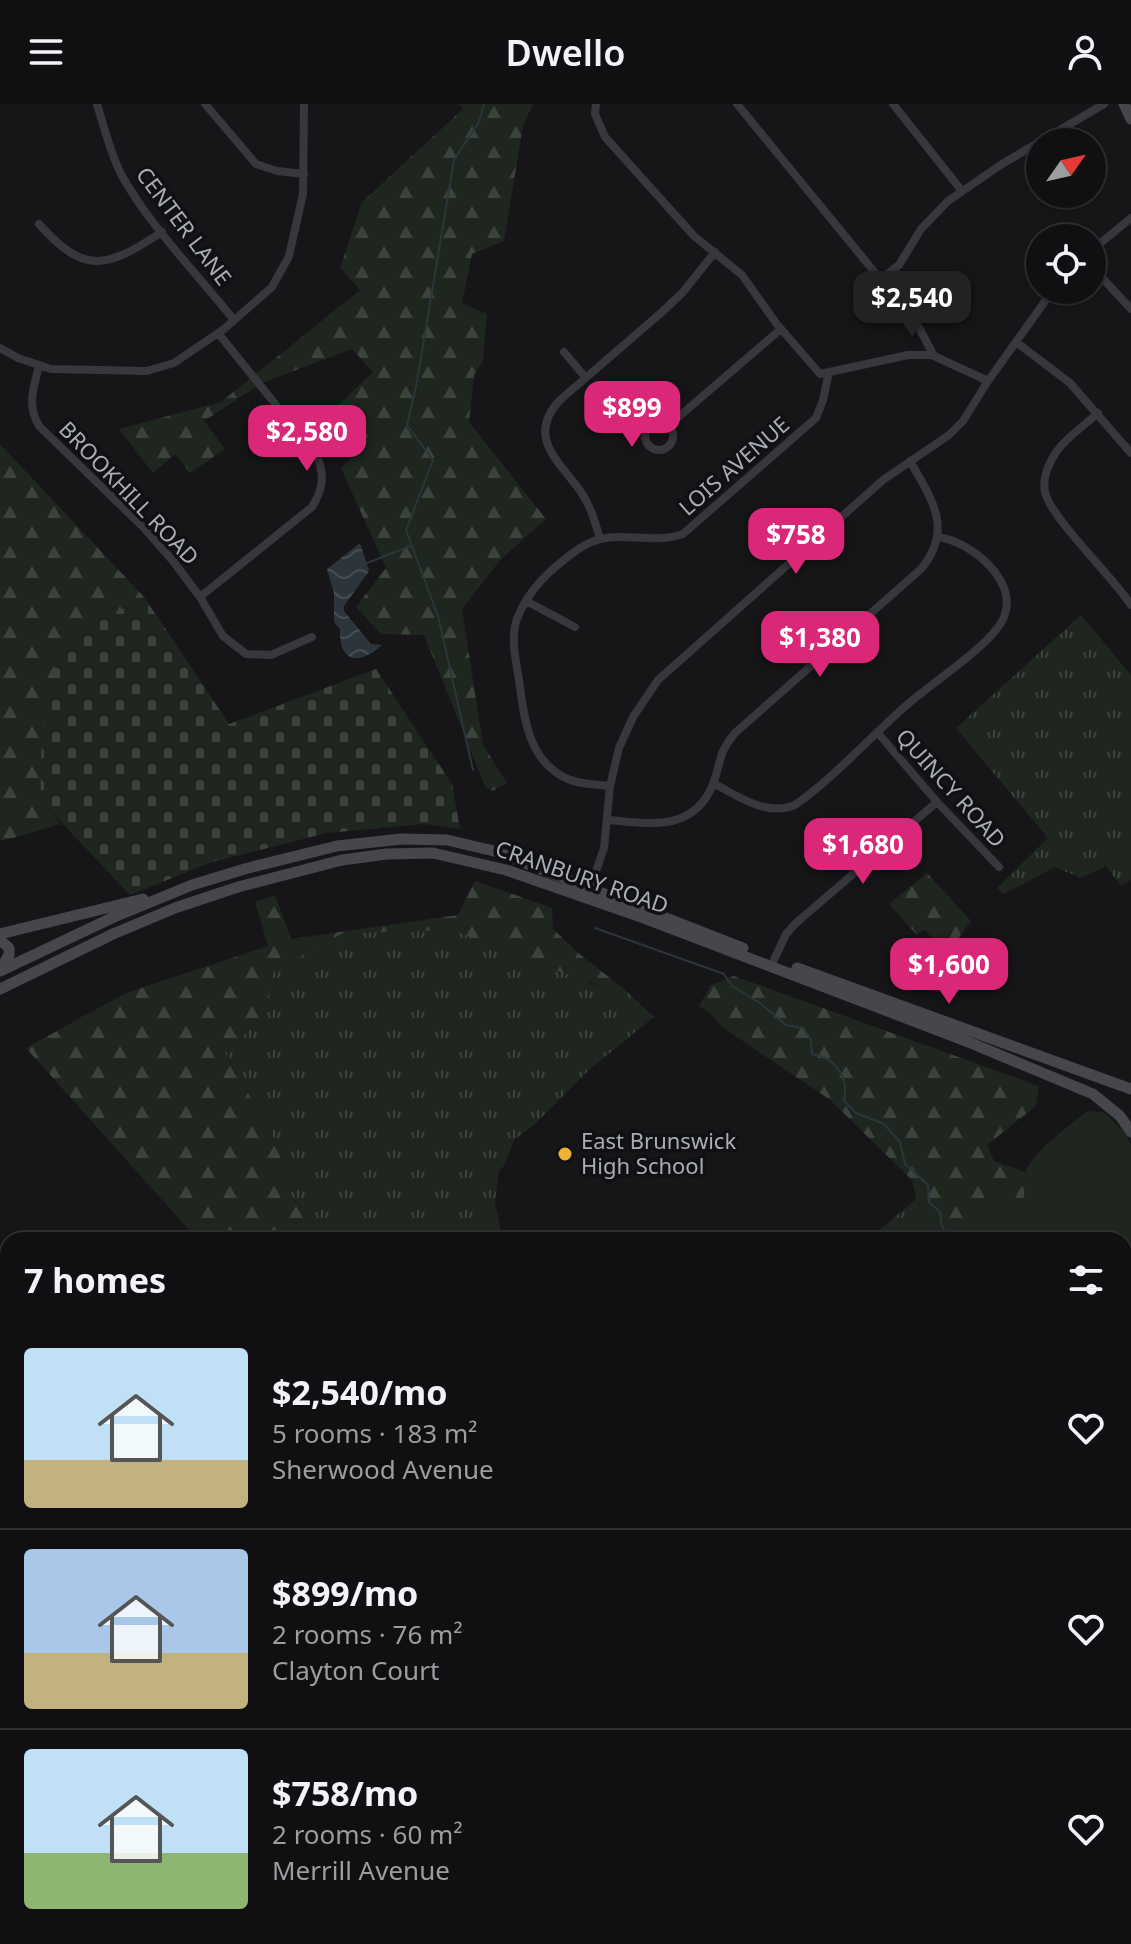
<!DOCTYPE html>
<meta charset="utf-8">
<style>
:root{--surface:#101012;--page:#1e1e20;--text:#f1f3f6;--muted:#9c9d9f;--line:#303032;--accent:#db2777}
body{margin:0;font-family:"Noto Sans",sans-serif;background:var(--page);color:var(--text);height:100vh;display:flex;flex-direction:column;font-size:30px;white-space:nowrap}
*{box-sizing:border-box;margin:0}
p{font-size:26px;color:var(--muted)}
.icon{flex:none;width:44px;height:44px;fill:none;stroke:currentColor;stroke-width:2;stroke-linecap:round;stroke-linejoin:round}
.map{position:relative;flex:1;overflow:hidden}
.sheet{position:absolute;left:0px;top:1128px;width:1132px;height:712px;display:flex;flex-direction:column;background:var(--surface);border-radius:24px 24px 0 0;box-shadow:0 2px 6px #0004,0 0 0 2px var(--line)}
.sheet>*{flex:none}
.needle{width:52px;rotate:56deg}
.buttons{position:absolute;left:1026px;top:24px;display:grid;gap:16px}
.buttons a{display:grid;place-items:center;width:80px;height:80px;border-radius:50%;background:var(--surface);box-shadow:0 2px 6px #0004,0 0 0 2px var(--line);font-size:40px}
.price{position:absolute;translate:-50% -68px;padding:0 18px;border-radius:16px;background:var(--accent);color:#fff;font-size:26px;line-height:52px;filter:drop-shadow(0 2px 4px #0008)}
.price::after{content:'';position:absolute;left:50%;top:48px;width:24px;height:18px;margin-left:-12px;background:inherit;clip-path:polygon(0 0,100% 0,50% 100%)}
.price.current{background:#222;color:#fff}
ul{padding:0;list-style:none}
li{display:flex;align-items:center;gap:24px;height:200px;padding:0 24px}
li+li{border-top:2px solid var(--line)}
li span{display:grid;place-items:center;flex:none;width:224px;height:160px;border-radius:8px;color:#555}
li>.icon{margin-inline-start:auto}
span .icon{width:96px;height:96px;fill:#fffc;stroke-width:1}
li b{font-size:34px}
h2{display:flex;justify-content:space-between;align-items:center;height:96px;padding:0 24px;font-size:34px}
header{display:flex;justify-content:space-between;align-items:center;height:104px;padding:0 24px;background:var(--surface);font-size:36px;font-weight:600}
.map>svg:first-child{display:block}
</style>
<header><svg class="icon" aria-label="menu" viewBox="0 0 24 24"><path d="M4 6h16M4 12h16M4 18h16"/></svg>Dwello<svg class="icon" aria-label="person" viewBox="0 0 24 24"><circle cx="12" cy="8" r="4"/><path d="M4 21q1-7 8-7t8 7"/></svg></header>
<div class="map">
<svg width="1131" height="1840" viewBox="0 0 1131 1840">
<defs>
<pattern id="forest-firs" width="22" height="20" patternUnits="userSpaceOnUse" patternTransform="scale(2)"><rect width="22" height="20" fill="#1e261f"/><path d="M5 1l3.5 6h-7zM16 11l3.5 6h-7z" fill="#3c433d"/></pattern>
<pattern id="cemetery-stones" width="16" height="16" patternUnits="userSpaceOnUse" patternTransform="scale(2)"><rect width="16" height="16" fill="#1e261f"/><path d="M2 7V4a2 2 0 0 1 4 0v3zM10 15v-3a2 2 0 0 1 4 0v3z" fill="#3c433d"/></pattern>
<pattern id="park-tufts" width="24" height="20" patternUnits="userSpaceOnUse" patternTransform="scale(2)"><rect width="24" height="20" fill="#1e261f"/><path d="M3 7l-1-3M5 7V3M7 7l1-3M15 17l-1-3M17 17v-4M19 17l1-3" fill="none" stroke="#3c433d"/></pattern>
<pattern id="water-waves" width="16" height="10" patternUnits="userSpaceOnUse" patternTransform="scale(2)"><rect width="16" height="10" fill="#2c353c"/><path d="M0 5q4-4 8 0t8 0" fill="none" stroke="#485056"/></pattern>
</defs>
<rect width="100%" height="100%" fill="#161618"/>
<path fill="#1e261f" d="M 1087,1007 L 1104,1008 L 1124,1028 L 1131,1040 L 1131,1413 L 1124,1409 L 1124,1136 L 969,1136 L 964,1126 L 966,1102 L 1001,1089 L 1015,1103 C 1028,1088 1021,1085 1025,1069 C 1032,1047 1070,1022 1087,1007 Z"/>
<path fill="url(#forest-firs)" d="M 459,0 L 533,0 L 523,22 L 504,137 L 472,150 L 462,199 L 487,210 L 483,257 L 474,271 L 469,318 L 546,415 L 501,455 L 462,505 L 483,641 L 507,679 L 492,687 L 485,682 L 424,531 L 381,530 L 356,503 L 386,464 L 341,364 L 364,342 L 332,307 L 373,268 L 352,245 L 262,279 L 204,317 L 225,345 L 190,369 L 175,350 L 153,369 L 119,325 L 221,298 L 360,186 L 340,164 L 362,98 L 463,5 Z
M 0,340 L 144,493 L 72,536 L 41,697 L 61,720 C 40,725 22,733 0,737 Z
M 927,769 L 971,817 L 936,865 L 926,854 L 935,839 L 925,825 L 917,831 L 889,800 Z
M 475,777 L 552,804 L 553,825 L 578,849 L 624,885 L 620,891 L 591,878 L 266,909 L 225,949 L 280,1044 L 281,1072 L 308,1120 L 286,1136 L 183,1136 L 191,1128 L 26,944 L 126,889 L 268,842 L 255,798 L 275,791 L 291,835 L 458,811 Z
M 734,872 L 1039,982 L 1036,1002 L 987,1041 L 994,1057 L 1025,1068 L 1024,1093 L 1015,1104 L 1000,1089 L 967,1102 L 964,1126 L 969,1136 L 943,1136 L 916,1095 L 912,1076 L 829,995 L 722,923 L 711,910 L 699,902 L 711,881 Z"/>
<path fill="url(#cemetery-stones)" d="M 144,493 L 229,620 L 376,565 L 452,680 L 460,725 L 424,720 L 327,729 L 212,758 L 130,791 L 41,697 C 40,657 41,563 74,535 C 94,518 122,507 144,493 Z"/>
<path fill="url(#park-tufts)" d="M 1081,511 L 1131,571 L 1131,776 L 1121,782 L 1106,762 L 1081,774 L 1055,763 L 1004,790 L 997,784 L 1048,734 L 956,624 Z
M 452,826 L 619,890 L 624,885 L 654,913 L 590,965 L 534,1021 L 514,1036 L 504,1062 L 499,1066 L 495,1099 L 503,1136 L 286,1136 L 308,1120 L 281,1072 L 280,1044 L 225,949 L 266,909 L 274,867 L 343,829 Z
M 916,1095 L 943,1136 L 868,1136 Z"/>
<path fill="url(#water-waves)" d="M 360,439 L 369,467 L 344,502 L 344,507 L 371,540 L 382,541 C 359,562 339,559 340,525 L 334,518 L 334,489 L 327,465 Z"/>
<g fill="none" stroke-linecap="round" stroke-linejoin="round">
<path stroke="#2c353c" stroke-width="2" d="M 367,459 L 411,442
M 473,666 L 438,512 L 406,426 L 433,356 L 407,321 L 416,283 L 454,56 L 479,18 L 484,0
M 595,824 L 724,870 L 732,882 L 760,899 L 786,921 L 803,924 L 811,936 L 812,950 C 836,954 849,973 844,997 L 856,1009 L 884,1020 L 900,1038 L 905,1060 L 928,1081 L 929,1098 L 940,1108 L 942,1123 L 953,1136
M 1124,1397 L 1131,1406"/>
<path stroke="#37383d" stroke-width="8" d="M 97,0 C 104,23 110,48 121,70 C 148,120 198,171 234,216
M 205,0 L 256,60 L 277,67 L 304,70
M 596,0 L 595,10 L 605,33 L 694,132 L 742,171 L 776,219 L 820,270 L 908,251 L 932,251 L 988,277
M 737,0 L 917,220 L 934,252
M 893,0 L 962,87
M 39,120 C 86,173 108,163 162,128
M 1092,146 L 1131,114
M 1092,163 L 1131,205
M 881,175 L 899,161 L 921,125 L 948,97 L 1002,60 L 1104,0
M 1016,238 L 1070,279 L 1131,349
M 0,244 L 18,254 L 51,265 L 147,267 L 174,259 L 224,225 L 272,183 L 289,152 L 303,90 L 304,0
M 564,248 L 586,274
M 39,262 C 33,285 27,301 39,322 L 145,425 L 173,457 L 200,493 L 223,532 L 246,550 L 271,551 L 312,533
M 1098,309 C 1085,321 1067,333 1057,347 C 1049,358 1042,374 1045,388 C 1050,413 1113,473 1131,501
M645 332a14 14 0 1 1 28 0a14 14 0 1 1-28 0Z
M 668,322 L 781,225
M 600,435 C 595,418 591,403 581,388 C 560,358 525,333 560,296 L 662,208 L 683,188 L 715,148
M 200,493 L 312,403 C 323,385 325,372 317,352 L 218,229
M 526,497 L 575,523
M 877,628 L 937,698 L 999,763
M 713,679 C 738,692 766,713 795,701 C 836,672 871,632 909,599 C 933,578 993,540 1004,513 C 1019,477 971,438 939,433
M 610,682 C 596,680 581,681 568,675 C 528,658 524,613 519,576 C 516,556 510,534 517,515 C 528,485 552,464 577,446 C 613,420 645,443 683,430 L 816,314 L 823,296 L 829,268
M 609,716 C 650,720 694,728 713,680 C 722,656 717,651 735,629 L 921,465 C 954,425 932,396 910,357
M 589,787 L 604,744 L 610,682 L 619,644 L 633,613 L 658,576 L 883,376 L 949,331 L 963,317 L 988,277 L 1053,186
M 774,856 L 786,830 L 796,819 L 937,698
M 0,1153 L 8,1162
M 0,1174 L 8,1183
M 0,1477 L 8,1487
M 0,1549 L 8,1539
M 0,1577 L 8,1587
M 0,1661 L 8,1656
M 1124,1677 L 1131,1686
M 0,1753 L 8,1762
M 71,1832 L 79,1840
M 249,1832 L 256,1840
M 657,1832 L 663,1840
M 345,1840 L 351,1832
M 486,1840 L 486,1832"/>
<path stroke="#45474d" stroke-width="11" d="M 1124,0 L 1131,15
M 0,830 L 143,795
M 0,836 L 9,844 L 9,851 L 1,864
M 797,864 L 1131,985
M 0,867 L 114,813 L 192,781 L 248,764 L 337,742 L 401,735 L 447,736 L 494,747 L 743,844
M 0,885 L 113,830 L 175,804 L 238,783 L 342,756 L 387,750 L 433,749 L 506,766 L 644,814 L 966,937 L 1093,990 L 1120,1012 L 1131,1028
M 1124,1436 L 1131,1430
M 1124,1454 L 1131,1448
M 672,1840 L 681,1832
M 697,1840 L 706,1832"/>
</g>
<circle fill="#f2b134" stroke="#111113" stroke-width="3" cx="565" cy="1050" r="8"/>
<g text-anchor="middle" stroke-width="7" stroke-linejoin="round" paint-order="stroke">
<g font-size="22" fill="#a8adb8" stroke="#111113">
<text transform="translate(184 122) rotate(53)" y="8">CENTER LANE</text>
<text transform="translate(734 362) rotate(-41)" y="8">LOIS AVENUE</text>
<text transform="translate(129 389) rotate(46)" y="8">BROOKHILL ROAD</text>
<text transform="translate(951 684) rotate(48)" y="8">QUINCY ROAD</text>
<text transform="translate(582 773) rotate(19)" y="8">CRANBURY ROAD</text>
</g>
<g font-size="22" fill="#a8adb8" stroke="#111113" text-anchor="start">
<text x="581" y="1045">East Brunswick<tspan x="581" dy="25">High School</tspan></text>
</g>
</g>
</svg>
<div class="buttons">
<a><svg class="needle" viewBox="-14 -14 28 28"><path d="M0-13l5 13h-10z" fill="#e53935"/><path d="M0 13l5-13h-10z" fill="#9c9d9f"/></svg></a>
<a><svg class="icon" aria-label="locate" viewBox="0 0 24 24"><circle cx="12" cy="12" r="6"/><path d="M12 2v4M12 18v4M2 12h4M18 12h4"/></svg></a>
</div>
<b class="price current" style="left:912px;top:235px">$2,540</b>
<b class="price" style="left:632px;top:345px">$899</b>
<b class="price" style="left:307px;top:369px">$2,580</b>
<b class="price" style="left:796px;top:472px">$758</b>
<b class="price" style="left:820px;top:575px">$1,380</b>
<b class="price" style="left:863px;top:782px">$1,680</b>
<b class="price" style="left:949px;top:902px">$1,600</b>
<section class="sheet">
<h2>7 homes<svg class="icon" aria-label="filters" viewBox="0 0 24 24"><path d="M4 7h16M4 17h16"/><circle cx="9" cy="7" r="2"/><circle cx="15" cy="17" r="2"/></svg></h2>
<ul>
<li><span style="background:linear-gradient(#bfe0f5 70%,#c2b280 0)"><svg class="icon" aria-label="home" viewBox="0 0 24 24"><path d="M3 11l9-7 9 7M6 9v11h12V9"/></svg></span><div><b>$2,540/mo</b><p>5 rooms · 183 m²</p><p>Sherwood Avenue</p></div><svg class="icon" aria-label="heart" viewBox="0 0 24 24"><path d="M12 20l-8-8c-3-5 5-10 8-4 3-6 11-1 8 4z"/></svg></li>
<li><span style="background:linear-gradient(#a9c7e8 65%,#c2b280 0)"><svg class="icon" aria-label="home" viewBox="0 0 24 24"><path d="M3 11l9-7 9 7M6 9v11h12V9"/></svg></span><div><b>$899/mo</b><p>2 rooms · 76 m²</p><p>Clayton Court</p></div><svg class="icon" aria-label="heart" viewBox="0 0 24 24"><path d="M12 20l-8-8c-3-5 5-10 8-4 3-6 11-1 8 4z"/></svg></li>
<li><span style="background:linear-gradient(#bfe0f5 65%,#8fb573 0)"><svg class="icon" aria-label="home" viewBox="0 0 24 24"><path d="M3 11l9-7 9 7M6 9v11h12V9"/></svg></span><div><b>$758/mo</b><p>2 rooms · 60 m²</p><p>Merrill Avenue</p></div><svg class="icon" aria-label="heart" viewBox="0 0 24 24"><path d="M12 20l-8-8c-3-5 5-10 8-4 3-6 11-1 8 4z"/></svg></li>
</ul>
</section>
</div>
